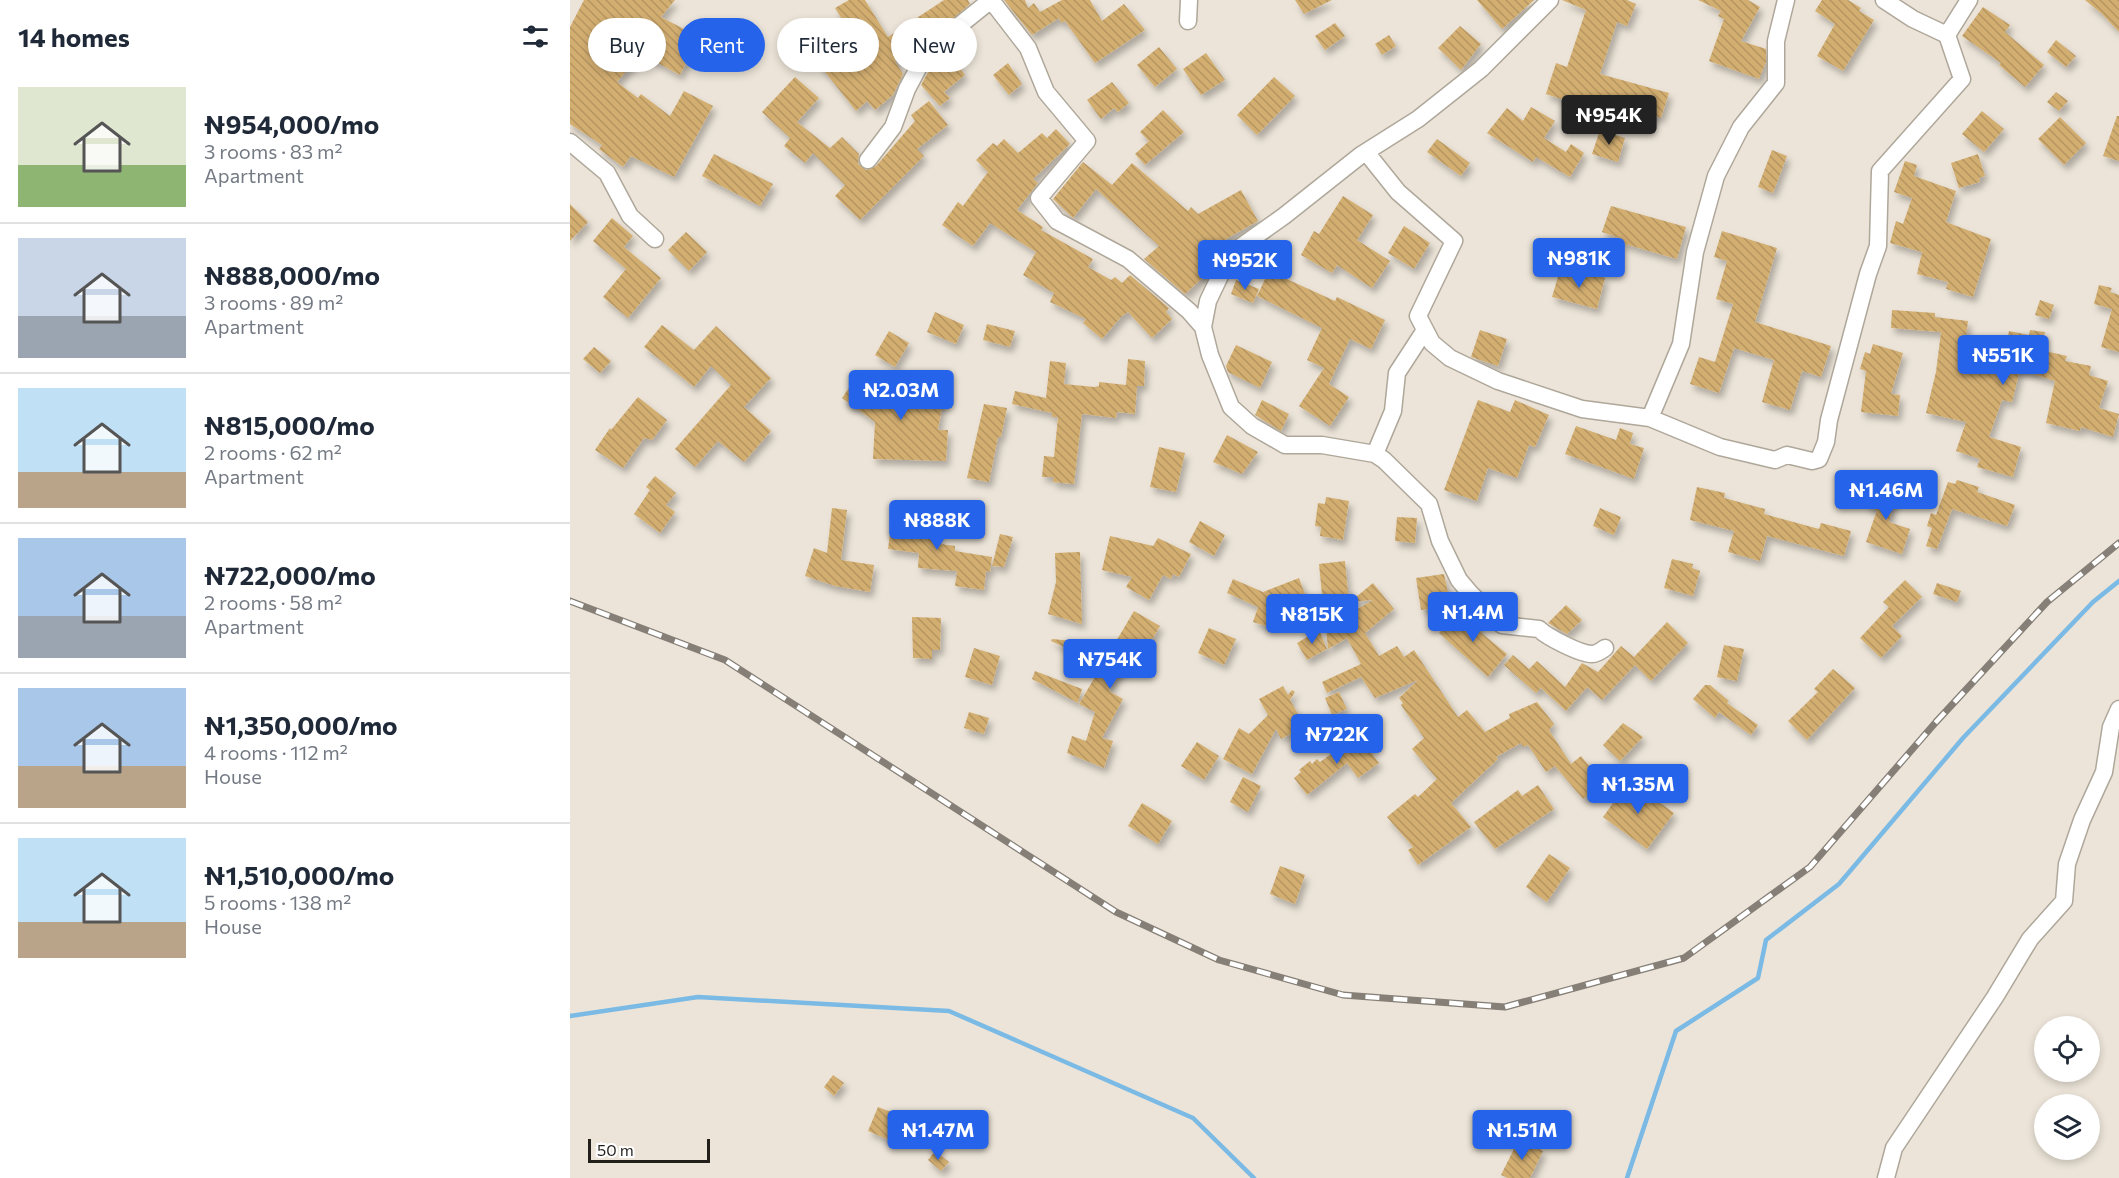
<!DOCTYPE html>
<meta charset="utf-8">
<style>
:root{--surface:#fff;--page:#f2f2f3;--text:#1f2937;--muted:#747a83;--line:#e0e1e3;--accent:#2563eb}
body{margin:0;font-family:Commissioner,sans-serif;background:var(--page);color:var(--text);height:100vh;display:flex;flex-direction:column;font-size:22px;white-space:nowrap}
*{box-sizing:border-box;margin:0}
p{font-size:20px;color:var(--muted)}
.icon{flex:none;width:33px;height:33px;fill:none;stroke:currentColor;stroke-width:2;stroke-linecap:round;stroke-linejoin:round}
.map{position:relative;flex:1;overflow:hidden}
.side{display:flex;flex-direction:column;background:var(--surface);width:570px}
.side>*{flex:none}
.banner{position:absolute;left:18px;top:18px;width:570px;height:54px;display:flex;gap:12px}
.fabs{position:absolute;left:1464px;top:1016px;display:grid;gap:12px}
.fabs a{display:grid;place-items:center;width:66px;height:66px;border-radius:50%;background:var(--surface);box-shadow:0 3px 9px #0003;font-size:30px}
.scale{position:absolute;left:18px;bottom:15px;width:122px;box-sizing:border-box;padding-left:6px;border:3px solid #221f1b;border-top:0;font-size:16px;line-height:21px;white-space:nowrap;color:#221f1b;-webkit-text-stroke:4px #fff;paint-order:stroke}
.price{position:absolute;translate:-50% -51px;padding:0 14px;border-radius:6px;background:var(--accent);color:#fff;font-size:20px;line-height:39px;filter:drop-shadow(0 2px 3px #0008)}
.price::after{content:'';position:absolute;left:50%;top:36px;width:18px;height:14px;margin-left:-9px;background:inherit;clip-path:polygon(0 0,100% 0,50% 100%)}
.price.on{background:#222;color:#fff}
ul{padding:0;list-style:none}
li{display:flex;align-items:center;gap:18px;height:150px;padding:0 18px}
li+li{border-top:2px solid var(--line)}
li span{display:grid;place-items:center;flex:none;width:168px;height:120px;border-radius:0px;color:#555}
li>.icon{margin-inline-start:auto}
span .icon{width:72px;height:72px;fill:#fffc;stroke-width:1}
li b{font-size:26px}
h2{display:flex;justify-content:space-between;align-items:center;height:72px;padding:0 18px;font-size:26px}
.pill{padding:0 21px;border-radius:27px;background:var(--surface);box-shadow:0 3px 9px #0003;font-size:21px;line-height:54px}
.pill.on{background:var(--accent);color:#fff}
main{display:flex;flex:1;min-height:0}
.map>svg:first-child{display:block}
</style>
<main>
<section class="side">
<h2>14 homes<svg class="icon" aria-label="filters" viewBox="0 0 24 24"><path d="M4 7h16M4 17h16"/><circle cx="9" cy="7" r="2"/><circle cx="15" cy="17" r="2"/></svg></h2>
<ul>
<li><span style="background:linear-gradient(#dfe7d0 65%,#8fb573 0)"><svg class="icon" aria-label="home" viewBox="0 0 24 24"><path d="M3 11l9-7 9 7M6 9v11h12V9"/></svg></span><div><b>₦954,000/mo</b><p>3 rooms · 83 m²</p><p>Apartment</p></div></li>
<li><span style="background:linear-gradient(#c9d6e8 65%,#9aa5b1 0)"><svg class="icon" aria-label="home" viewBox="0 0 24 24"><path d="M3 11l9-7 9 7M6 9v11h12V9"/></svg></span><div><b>₦888,000/mo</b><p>3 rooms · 89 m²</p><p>Apartment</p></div></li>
<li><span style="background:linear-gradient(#bfe0f5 70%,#b9a48a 0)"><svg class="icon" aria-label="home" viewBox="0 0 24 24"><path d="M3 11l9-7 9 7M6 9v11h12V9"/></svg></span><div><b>₦815,000/mo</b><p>2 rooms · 62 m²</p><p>Apartment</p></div></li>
<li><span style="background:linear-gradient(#a9c7e8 65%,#9aa5b1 0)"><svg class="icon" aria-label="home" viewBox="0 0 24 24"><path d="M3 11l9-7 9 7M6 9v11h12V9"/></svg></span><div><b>₦722,000/mo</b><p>2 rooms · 58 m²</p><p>Apartment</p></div></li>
<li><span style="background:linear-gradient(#a9c7e8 65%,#b9a48a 0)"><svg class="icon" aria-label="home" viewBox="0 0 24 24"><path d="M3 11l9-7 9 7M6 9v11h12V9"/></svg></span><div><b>₦1,350,000/mo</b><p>4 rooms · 112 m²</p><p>House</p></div></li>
<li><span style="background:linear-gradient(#bfe0f5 70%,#b9a48a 0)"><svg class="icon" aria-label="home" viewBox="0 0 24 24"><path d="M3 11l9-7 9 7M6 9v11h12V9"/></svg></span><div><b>₦1,510,000/mo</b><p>5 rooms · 138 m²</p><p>House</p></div></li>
</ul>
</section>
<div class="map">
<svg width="1549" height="1178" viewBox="0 0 1549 1178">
<defs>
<pattern id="building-back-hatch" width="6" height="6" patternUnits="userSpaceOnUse" patternTransform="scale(1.5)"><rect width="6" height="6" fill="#d3ae71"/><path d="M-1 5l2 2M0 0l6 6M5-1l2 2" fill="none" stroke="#b59561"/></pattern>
<filter id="shadow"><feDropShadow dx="3.5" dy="5.5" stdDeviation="3" flood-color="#0004"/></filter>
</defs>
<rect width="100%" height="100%" fill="#ece4d8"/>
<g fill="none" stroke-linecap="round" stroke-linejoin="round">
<path stroke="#7abae5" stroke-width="4.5" d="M 0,1016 L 128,997 L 379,1011 L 623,1118 L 684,1178
M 1057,1178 L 1106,1031 L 1188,978 L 1196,940 L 1269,884 L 1393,738 L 1523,602 L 1549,581"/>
</g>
<path fill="url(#building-back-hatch)" filter="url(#shadow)" d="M 14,0 L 105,0 L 91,17 L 129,37 L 110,75 L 71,54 L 47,82 L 68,98 L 71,94 L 100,116 L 114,91 L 143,106 L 104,177 L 61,156 L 53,167 L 29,149 L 32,145 L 0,124 L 0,27 Z
M 279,0 L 295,0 L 318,37 L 374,0 L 398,0 L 400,4 L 355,42 L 325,61 L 333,74 L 323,95 L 305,110 L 297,101 L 286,111 L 240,53 L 275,24 L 265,8 Z
M 434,0 L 455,0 L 458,8 L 464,3 L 470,12 L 492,0 L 520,0 L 532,21 L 554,4 L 575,30 L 525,63 L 495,21 L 491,23 L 489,18 L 462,35 Z
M 725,0 L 762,0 L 734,14 Z
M 907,0 L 964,0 L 932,29 Z
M 992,0 L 1057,0 L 1066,4 L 1057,26 L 1047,22 L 1030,74 L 1099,93 L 1091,118 L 1085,116 L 1084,120 L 1010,95 L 1006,104 L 976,94 L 986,63 L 997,67 L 1016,10 Z
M 1128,0 L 1178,0 L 1190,7 L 1171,41 L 1196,49 L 1196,62 L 1189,79 L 1139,61 L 1154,19 L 1148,16 L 1151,11 Z
M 1252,0 L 1278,0 L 1291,8 L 1289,11 L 1304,20 L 1273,71 L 1247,56 L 1265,24 L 1245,11 Z
M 1515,0 L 1549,0 L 1549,32 L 1532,14 Z
M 1413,7 L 1440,25 L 1435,32 L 1474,65 L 1455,87 L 1429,65 L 1431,63 L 1392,36 Z
M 765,23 L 775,36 L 755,50 L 745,36 Z
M 890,26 L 911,44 L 891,70 L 868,48 Z
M 819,35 L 826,46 L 812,55 L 805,44 Z
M 1486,40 L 1506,56 L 1496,67 L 1477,52 Z
M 589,47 L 607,69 L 585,87 L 567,65 Z
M 376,50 L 395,75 L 374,92 L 380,98 L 370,106 L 351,85 L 362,65 Z
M 636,53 L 655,80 L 631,95 L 613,69 Z
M 438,63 L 452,84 L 439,95 L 423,75 Z
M 225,77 L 249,98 L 227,122 L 260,148 L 272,137 L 289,154 L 288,164 L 296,170 L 306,166 L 345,121 L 341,115 L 359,101 L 378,125 L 347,149 L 354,156 L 290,220 L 265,196 L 275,185 L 243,153 L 235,163 L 214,146 L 220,138 L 192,112 Z
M 704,77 L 725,96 L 687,135 L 667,115 Z
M 542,82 L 559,103 L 548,112 L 544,108 L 531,119 L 517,100 Z
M 1486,92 L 1498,101 L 1489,111 L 1477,102 Z
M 961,107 L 985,121 L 974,138 L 996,152 L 1001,144 L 1014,153 L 1000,177 L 966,157 L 963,162 L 917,133 L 937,108 L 953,121 Z
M 593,110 L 614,132 L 575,165 L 565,154 L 579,141 L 570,132 Z
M 1412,111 L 1434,129 L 1414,152 L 1392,134 Z
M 1547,116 L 1549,116 L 1549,161 L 1533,156 Z
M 1490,117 L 1516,143 L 1494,165 L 1468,139 Z
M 486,129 L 500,144 L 463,179 L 468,183 L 447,210 L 473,227 L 471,230 L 523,259 L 518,267 L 541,280 L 545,277 L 552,283 L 560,275 L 599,308 L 596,312 L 602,319 L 582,338 L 558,312 L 552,316 L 532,339 L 513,323 L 516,319 L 480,302 L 484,293 L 453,275 L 466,252 L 420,223 L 403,246 L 372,225 L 388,202 L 393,206 L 418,172 L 406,160 L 423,143 L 427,146 L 434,139 L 448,153 L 472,133 L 477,138 Z
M 1030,130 L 1055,138 L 1048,162 L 1022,154 Z
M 867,139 L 900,163 L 891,176 L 857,152 Z
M 1202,150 L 1217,156 L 1203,193 L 1188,187 Z
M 144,154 L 203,184 L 190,206 L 132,176 Z
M 1408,154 L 1415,176 L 1409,178 L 1410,182 L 1389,188 L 1381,163 Z
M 1335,161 L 1347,165 L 1344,176 L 1386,191 L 1376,222 L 1421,239 L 1403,297 L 1376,289 L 1378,282 L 1347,274 L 1352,252 L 1320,243 L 1326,221 L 1333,224 L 1342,198 L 1324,192 Z
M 513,162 L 542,185 L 562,163 L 618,211 L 621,207 L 628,214 L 671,190 L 688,221 L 656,239 L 659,243 L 650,252 L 641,270 L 615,294 L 574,259 L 589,246 L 526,189 L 503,218 L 483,199 Z
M 773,196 L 803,215 L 787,240 L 820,261 L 802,288 L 767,265 L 762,273 L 731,255 L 744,231 L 749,234 Z
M 0,204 L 18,222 L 0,241 Z
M 1041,206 L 1116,227 L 1107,259 L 1051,243 L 1052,239 L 1032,232 Z
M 42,218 L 63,236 L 54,247 L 91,278 L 58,318 L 33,297 L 56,269 L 23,241 Z
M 834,226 L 860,243 L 844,269 L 818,253 Z
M 1152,231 L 1207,248 L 1185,322 L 1261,346 L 1251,377 L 1232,371 L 1220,410 L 1192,402 L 1204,360 L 1164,348 L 1149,393 L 1120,384 L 1129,357 L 1145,362 L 1163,304 L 1146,299 L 1157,261 L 1144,257 Z
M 116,232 L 137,252 L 119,271 L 98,250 Z
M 990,270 L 1011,276 L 1012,271 L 1035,278 L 1027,309 L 982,297 Z
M 699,271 L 765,301 L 767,297 L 815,320 L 801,349 L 780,339 L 759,384 L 779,397 L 760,426 L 729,406 L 754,368 L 737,360 L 752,328 L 687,296 Z
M 666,280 L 689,289 L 683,303 L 661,294 Z
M 1529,285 L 1542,288 L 1540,292 L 1549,295 L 1549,352 L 1531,347 L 1542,309 L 1524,304 Z
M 1470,300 L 1484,305 L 1479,319 L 1465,315 Z
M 1322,310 L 1365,313 L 1365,317 L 1398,321 L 1396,338 L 1436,345 L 1439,331 L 1459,335 L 1460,330 L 1475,332 L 1471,347 L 1476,348 L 1475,351 L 1497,356 L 1495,361 L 1521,366 L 1519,375 L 1538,381 L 1529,408 L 1549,414 L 1543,437 L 1511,427 L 1510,431 L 1476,423 L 1485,381 L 1450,370 L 1442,402 L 1432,400 L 1419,437 L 1451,447 L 1443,477 L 1407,467 L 1410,459 L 1386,451 L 1396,422 L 1356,413 L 1366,372 L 1371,332 L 1321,328 Z
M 365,312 L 394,325 L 386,344 L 357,332 Z
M 417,324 L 445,331 L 440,347 L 413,340 Z
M 92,325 L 124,350 L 146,326 L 201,378 L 174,407 L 201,431 L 174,462 L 148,441 L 125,467 L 105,449 L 161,385 L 141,366 L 124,387 L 74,347 Z
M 910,330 L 937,339 L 928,366 L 901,357 Z
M 319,331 L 339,343 L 325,367 L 305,355 Z
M 1303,344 L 1333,353 L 1321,394 L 1330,395 L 1328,416 L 1291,412 L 1296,371 L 1290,369 L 1295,352 L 1300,354 Z
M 666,345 L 702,362 L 690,388 L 658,372 L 656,366 Z
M 24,347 L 41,361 L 30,373 L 13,359 Z
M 558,359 L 575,361 L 574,386 L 567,386 L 565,414 L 547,412 L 546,418 L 512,414 L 504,484 L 483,482 L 483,477 L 472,477 L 474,456 L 484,457 L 488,417 L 482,417 L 482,413 L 442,404 L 445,391 L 476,398 L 480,361 L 496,363 L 494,384 L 524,387 L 529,386 L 529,382 L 556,385 Z
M 288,375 L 293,375 L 322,396 L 323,386 L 374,396 L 368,430 L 378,430 L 376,461 L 303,459 L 305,422 L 272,398 Z
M 68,397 L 97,420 L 82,440 L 74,438 L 53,468 L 25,450 L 40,428 L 41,430 Z
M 692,400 L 719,414 L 711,431 L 685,415 Z
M 908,400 L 940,412 L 945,400 L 979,415 L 965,447 L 959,445 L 947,478 L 918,468 L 907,501 L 874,490 Z
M 414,404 L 437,408 L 431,437 L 428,437 L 419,482 L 397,478 Z
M 1006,426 L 1046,440 L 1050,428 L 1063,433 L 1060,444 L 1074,448 L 1064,479 L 995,454 Z
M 657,435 L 688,452 L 672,474 L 643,462 Z
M 589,447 L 615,453 L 606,492 L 580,487 Z
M 85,476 L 106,493 L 96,505 L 105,512 L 90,533 L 64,514 L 80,490 L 76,487 Z
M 1387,480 L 1409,487 L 1407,492 L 1445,505 L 1437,526 L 1382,509 L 1367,549 L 1356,546 L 1362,528 L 1357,526 L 1361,513 L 1366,515 L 1378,482 L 1385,484 Z
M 1308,483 L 1328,489 L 1319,522 L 1340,529 L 1332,554 L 1296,542 L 1307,510 L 1296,507 L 1301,489 L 1307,491 Z
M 1127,487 L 1155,493 L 1154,498 L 1195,509 L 1194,514 L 1249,529 L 1251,523 L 1281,531 L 1274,556 L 1197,536 L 1190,561 L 1158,552 L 1164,531 L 1120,520 Z
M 756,497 L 779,501 L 773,540 L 750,536 L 751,527 L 745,526 L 748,503 L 755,504 Z
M 327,506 L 350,509 L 347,538 L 372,540 L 371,544 L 385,546 L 385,551 L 422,557 L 420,572 L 416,571 L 414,590 L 385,586 L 387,571 L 348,568 L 349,553 L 318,549 L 323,511 L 326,512 Z
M 262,508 L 277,510 L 271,560 L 304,565 L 300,592 L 265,586 L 235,576 L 244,548 L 257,553 Z
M 1030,508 L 1051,517 L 1044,535 L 1023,526 Z
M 827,517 L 847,518 L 845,543 L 825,541 Z
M 630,521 L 655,535 L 644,556 L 619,542 Z
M 430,534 L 443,537 L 434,567 L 422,566 Z
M 540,536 L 583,546 L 588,538 L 621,554 L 609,577 L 603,574 L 601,579 L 593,575 L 579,600 L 556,587 L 562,577 L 532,570 Z
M 510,552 L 512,624 L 478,614 L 486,582 L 485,553 Z
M 1102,559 L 1123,564 L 1122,568 L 1130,571 L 1123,596 L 1094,588 Z
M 775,561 L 779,602 L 753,605 L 749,564 Z
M 874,574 L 881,606 L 851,610 L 846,578 Z
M 729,578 L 738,602 L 703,615 L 699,627 L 683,622 L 688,607 L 657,593 L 663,579 L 693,592 Z
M 1335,580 L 1352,597 L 1322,626 L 1332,636 L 1311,658 L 1290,638 L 1319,607 L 1313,602 Z
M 803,583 L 824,609 L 795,633 L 809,656 L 827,646 L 834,657 L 844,650 L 888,717 L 897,710 L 915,732 L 940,718 L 939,714 L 967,702 L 984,724 L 979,730 L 1001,764 L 1011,756 L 1029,778 L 1016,789 L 1020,794 L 1013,799 L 985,766 L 976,772 L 958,745 L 953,747 L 951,743 L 926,757 L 928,759 L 881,803 L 901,827 L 848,865 L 838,850 L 843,847 L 817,817 L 845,794 L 848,797 L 867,779 L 842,749 L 854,738 L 831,705 L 833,703 L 829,698 L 848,680 L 805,698 L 791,677 L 757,693 L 752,682 L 791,664 L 777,638 L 758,649 L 756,627 L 803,600 L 780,602 Z
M 1367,583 L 1391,591 L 1387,602 L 1363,594 Z
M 996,605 L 1012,620 L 997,634 L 978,623 Z
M 890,610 L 911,628 L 909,631 L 937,654 L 918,677 L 869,633 Z
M 564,611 L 590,626 L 575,652 L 566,647 L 539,691 L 553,699 L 532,738 L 543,741 L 534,768 L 497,753 L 502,736 L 516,741 L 525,712 L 509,704 Z
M 342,617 L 371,618 L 370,650 L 362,650 L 362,659 L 343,658 Z
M 1097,622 L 1118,643 L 1081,681 L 1065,665 L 1032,700 L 1017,687 L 996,711 L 971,688 L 966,693 L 934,665 L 943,655 L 959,669 L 967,661 L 995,687 L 1012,663 L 1028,672 L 1051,646 L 1064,657 Z
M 639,628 L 666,639 L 654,665 L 628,653 Z
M 749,630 L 757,649 L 737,660 L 727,643 Z
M 482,639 L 524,643 L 520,659 L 481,641 Z
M 1154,645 L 1174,649 L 1167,681 L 1147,677 Z
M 404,648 L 430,656 L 422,685 L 395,677 Z
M 1263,669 L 1285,688 L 1237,740 L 1218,721 L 1248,692 L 1244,689 Z
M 465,671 L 512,689 L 508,703 L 462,679 Z
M 1135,685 L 1140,685 L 1159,701 L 1157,703 L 1188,725 L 1181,735 L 1149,712 L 1145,718 L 1123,699 Z
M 713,686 L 718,695 L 722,690 L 725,692 L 720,700 L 735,726 L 711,739 L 706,729 L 682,774 L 653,759 L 669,728 L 679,734 L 698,715 L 689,699 Z
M 769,692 L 777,709 L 762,715 L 755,698 Z
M 399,712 L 419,718 L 414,734 L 394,728 Z
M 1053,723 L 1073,737 L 1050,761 L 1033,745 Z
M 788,735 L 809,763 L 788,778 L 777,763 L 737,795 L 724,778 L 731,772 L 729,770 L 740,761 L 742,764 L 747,759 L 750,762 Z
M 627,742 L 649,756 L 634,780 L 611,766 Z
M 673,777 L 691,786 L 678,812 L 660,802 Z
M 1059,781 L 1104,813 L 1077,849 L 1033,817 Z
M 968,785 L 984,809 L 925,849 L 904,822 L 948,790 L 952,796 Z
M 572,803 L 602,821 L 588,844 L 558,826 Z
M 979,854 L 1000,868 L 977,902 L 956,887 Z
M 710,866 L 735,875 L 725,904 L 700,894 Z
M 263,1075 L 274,1083 L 264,1096 L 254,1087 Z
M 308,1107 L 329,1115 L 319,1140 L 298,1131 Z
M 949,1139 L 973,1151 L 960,1178 L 938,1178 L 931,1175 Z
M 365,1151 L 379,1162 L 371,1171 L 358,1160 Z"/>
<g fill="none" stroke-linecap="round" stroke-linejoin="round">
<defs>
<path id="minor" d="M 421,0 L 458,48 L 476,92 L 517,141 L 469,198 L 487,221 L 558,259 L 619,311 L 633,327
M 980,0 L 911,69 L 848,119 L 791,155 L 714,216 L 669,248 L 659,257 L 638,301 L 633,327 L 640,355 L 661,407 L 682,426 L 715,445 L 752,445 L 805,454 L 814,460 L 859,504 L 870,541 L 889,580 L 900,593 L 932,625 L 969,629 C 977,637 1010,654 1022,654 C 1026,654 1031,651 1035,648
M 1314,0 L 1343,19 L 1377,35 L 1399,0
M 618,21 L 619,0
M 0,142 L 37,173 L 60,216 L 85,239
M 796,152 L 828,192 L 884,241 L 848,316 L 862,343 L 880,358 L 928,381 L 1012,409 L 1080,418 L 1150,447 L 1205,460 L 1217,455 L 1242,461 L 1249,459 L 1256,442 L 1259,420 L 1298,274 L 1308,246 L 1310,171 L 1392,79 L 1377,35
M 298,160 L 323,127 L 337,89 L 353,59 L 370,41 L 421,0
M 1080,418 L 1111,344 L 1125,252 L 1146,176 L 1171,127 L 1206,83 L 1206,41 L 1216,0
M 805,454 L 823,411 L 827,373 L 855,330
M 1316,1178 L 1324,1148 L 1425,997 L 1460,939 L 1494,901 L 1497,864 L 1512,820 L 1534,772 L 1541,727 L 1549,709"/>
</defs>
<use href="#minor" stroke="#aea79a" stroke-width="19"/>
<use href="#minor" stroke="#fff" stroke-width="16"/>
<defs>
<path id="rail" d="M 0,601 L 155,660 L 546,912 L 649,960 L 773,995 L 935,1007 L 1114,958 L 1240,867 L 1366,722 L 1477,602 L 1549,543"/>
</defs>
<use href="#rail" stroke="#857f77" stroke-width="7"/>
<use href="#rail" stroke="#fff" stroke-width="4.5" stroke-dasharray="14" stroke-linecap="butt"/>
</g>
</svg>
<div class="fabs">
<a><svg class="icon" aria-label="locate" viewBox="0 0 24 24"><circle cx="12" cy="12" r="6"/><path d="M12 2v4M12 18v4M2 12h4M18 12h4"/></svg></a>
<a><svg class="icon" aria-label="layers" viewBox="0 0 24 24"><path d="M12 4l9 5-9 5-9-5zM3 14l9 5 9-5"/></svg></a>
</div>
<div class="scale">50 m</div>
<b class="price on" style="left:1039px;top:146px">₦954K</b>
<b class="price" style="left:1009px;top:289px">₦981K</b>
<b class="price" style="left:675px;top:291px">₦952K</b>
<b class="price" style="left:1433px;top:386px">₦551K</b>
<b class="price" style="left:331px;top:421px">₦2.03M</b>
<b class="price" style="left:1316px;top:521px">₦1.46M</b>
<b class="price" style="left:367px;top:551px">₦888K</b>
<b class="price" style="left:903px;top:643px">₦1.4M</b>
<b class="price" style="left:742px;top:645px">₦815K</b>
<b class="price" style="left:540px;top:690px">₦754K</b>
<b class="price" style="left:767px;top:765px">₦722K</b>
<b class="price" style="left:1068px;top:815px">₦1.35M</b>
<b class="price" style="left:368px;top:1161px">₦1.47M</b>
<b class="price" style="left:952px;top:1161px">₦1.51M</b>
<div class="banner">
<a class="pill">Buy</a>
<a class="pill on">Rent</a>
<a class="pill">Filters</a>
<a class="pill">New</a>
</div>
</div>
</main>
